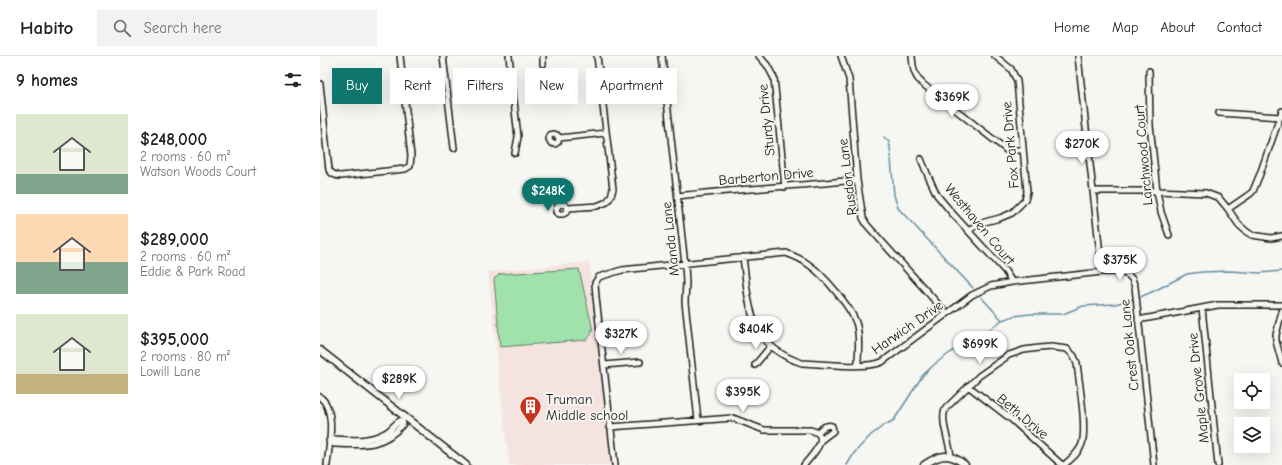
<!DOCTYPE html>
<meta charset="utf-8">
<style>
:root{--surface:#fff;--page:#f2f2f2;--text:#202124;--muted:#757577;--line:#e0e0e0;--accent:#0f766e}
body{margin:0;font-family:"Comic Neue",sans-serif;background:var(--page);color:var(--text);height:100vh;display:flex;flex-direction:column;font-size:15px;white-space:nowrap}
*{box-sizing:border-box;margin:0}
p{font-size:13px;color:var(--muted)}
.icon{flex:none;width:22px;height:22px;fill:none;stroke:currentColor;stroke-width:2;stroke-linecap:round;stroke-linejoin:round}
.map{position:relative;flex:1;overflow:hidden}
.details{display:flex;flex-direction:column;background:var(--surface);width:320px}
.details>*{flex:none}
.top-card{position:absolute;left:12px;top:12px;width:380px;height:36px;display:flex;gap:8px}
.tools{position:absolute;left:914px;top:317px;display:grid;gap:8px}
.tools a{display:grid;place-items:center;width:36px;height:36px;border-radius:0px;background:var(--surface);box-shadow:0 4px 16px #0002;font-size:20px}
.price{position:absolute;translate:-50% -34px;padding:0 9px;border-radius:14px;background:#fff;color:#222;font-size:13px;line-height:26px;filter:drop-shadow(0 1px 2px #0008)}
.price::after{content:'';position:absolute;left:50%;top:24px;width:12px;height:9px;margin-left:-6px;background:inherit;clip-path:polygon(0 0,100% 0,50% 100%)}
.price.current{background:var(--accent);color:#fff}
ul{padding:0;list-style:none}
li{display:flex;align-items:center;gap:12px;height:100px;padding:0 16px}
li span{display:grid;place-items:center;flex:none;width:112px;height:80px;border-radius:0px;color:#555}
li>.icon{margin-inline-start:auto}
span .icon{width:48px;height:48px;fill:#fffc;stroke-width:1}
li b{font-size:17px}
h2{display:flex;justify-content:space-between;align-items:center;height:48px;padding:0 16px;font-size:17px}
.tag{padding:0 14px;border-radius:0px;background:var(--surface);box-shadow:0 4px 16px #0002;font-size:14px;line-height:36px}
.tag.current{background:var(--accent);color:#fff}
header{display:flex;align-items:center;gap:24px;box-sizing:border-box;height:56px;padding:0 20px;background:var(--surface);border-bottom:1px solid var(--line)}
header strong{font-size:19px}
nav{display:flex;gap:22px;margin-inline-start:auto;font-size:14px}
.search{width:280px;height:36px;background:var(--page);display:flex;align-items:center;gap:10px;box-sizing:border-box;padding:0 14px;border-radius:0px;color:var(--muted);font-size:15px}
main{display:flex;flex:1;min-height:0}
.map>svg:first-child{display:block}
</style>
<header>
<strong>Habito</strong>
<div class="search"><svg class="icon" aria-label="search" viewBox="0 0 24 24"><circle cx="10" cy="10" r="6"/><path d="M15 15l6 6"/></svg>Search here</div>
<nav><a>Home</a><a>Map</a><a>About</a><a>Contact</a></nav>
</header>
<main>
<section class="details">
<h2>9 homes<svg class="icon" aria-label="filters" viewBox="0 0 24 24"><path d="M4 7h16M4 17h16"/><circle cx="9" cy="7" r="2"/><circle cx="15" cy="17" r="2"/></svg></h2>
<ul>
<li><span style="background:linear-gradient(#dfe7d0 75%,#7fa58c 0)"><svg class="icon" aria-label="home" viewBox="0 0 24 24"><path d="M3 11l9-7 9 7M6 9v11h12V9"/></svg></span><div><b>$248,000</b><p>2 rooms · 60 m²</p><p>Watson Woods Court</p></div></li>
<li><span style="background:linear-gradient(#ffd9b3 60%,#7fa58c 0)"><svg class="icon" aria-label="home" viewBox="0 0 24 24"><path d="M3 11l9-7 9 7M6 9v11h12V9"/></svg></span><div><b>$289,000</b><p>2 rooms · 60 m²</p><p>Eddie &amp; Park Road</p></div></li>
<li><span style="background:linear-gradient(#dfe7d0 75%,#c2b280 0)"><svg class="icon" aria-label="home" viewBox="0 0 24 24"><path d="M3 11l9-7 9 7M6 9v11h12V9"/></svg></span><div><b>$395,000</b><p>2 rooms · 80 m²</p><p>Lowill Lane</p></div></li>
</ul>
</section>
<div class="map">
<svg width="962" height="409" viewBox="0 0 962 409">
<rect width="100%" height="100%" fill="#f6f6f2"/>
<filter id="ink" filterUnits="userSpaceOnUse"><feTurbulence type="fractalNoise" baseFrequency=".025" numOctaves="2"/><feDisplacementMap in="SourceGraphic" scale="8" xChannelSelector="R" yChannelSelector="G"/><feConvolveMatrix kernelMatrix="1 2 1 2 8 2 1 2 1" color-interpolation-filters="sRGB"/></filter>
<g filter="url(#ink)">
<path fill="#f5e3df" d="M 269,206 L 294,409 L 189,409 L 168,216 Z"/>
<path fill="#a1e2ac" stroke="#5e7f64" d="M 259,213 L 272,270 C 273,277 271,280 266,284 L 180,291 L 174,223 L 180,218 Z"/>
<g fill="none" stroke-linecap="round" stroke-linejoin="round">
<path stroke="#688ea2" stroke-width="1.5" d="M 564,81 L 569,86 L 570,91 L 574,139 L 578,152 L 653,232
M 661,241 L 682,264
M 818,242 L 834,235 L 867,218 L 882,216 L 910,215 L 939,217 L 962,215
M 527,409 L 535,396 L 551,379 L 563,370 L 574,364 L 603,319 L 616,307 L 637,292 L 662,279 L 682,264 L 694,260 L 710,258 L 743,258 L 763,250 L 795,248 L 814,243"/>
<defs>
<path id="minor" d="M 123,0 L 134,92
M 189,0 L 198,81 L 195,97
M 223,0 L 223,8
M 342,0 L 365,209 L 366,226 L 365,246 L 378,364
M 439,0 L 447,9 L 454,22 L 465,131
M 521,0 L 529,23 L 537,124 L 543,162 L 547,169 L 627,258
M 592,0 C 593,13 594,21 604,29 L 683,91 L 686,94 L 702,94
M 758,0 L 782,216
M 829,15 L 830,69 L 837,135 L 841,156 L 849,179
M 0,28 L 9,114 C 12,118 16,120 21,120 L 85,113 L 90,110 L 91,100 L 80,0
M 899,57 L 961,61
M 239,82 L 238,86 L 235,88 L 231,87 L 229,83 L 230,79 L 234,78 L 237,79 L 239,82 L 286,77
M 601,103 L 609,122 L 617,139 L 632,157 L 685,215 L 692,226
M 773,135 L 837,135 L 886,137 L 899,142 L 908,153 L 919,169 L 927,176 L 932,179 L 951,182 L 962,180
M 358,140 C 417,133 477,130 537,124
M 248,152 L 247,156 L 243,158 L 239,158 L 236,156 L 237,151 L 240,148 L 245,149 L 248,152 L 277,150 L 287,146 L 291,140 L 293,133 L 277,0
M 908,153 L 930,138 L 933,135 L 940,118 L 962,55
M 649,175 L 657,168 L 680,162 L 692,157 L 705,144 L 707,136 L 697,25 L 691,13 L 675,0
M 423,201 C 429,248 428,290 482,307 C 501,308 546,313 562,306 L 652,239 L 671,230 L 692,226 L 782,216 L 801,216 L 808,219 L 812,223 L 815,231 L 834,409
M 882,252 L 898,409
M 962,255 L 956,279 L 956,285 L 962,307
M 818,264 L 898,249 L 962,249
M 284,309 L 320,306
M 435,309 L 450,291
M 648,330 L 691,363 L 742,409
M 0,341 C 17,354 9,390 7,409
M 290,371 L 413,362 L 444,374 L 490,374 C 513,379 492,399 484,409
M 498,376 C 502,372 506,368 512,370 L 513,375 L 501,384
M 9,385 L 11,385 L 14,388 C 42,389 63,392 83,368 L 82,364 L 84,360
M 11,385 L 13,383 C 30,384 50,386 65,377 C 72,374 75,366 82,364
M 631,400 C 630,388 619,362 626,352 L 659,320 L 689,299 L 704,294 L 719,292 L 731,291 L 747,293 L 754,300 L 757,307 C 759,327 767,370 762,388 C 759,397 751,403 744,409
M 295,409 L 276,241 L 275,227 L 279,221 L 302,214 L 466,197 C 474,200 482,203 488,208 C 503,218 533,253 537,270 C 540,282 538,297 538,309"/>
<path id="tertiary" d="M 0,294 L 146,409
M 604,409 C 620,398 630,396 645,409"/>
</defs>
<use href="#minor" stroke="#1c1c1c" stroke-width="8"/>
<use href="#tertiary" stroke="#1c1c1c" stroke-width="9"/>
<use href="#minor" stroke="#f6f6f2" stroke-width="5"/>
<use href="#tertiary" stroke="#f6f6f2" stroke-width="6"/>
</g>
</g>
<defs>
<symbol id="building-pin" viewBox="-11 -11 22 30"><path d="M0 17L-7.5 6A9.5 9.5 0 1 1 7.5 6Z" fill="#c8321e" stroke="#f6f6f2"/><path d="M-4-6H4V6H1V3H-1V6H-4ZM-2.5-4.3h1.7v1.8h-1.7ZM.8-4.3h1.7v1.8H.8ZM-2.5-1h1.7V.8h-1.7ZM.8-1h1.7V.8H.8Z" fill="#fff"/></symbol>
</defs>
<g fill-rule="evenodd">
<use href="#building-pin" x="198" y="338" width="25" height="34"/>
</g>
<g text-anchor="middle" stroke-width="3.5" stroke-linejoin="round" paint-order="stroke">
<g font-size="14" fill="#1c1c1c" stroke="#f6f6f2">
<text transform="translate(446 64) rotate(-96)" y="5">Sturdy Drive</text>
<text transform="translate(690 89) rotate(-95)" y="5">Fox Park Drive</text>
<text transform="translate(823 99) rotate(-95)" y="5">Larchwood Court</text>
<text transform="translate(446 120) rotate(-5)" y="5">Barberton Drive</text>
<text transform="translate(527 121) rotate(-97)" y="5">Rusdon Lane</text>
<text transform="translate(660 168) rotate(50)" y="5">Westhaven Court</text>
<text transform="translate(350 183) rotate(-96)" y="5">Manda Lane</text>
<text transform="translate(587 271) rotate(-35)" y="5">Harwich Drive</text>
<text transform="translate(809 289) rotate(-96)" y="5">Crest Oak Lane</text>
<text transform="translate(878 332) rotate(-96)" y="5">Maple Grove Drive</text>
<text transform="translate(703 360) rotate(40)" y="5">Beth Drive</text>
</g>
<g font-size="14" fill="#1c1c1c" stroke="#f6f6f2" text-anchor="start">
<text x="226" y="348">Truman<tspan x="226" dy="16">Middle school</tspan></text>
</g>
</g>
</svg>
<div class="tools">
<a><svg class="icon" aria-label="locate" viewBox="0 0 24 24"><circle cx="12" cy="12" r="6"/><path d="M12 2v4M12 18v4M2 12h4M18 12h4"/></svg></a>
<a><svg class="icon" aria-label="layers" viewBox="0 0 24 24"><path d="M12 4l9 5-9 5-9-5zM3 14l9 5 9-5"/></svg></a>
</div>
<b class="price" style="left:632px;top:62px">$369K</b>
<b class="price" style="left:762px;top:109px">$270K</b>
<b class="price current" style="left:228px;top:156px">$248K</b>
<b class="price" style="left:800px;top:225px">$375K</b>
<b class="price" style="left:436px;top:294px">$404K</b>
<b class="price" style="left:301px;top:299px">$327K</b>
<b class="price" style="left:660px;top:309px">$699K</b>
<b class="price" style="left:79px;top:344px">$289K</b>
<b class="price" style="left:423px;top:357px">$395K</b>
<div class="top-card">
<a class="tag current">Buy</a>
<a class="tag">Rent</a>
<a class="tag">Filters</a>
<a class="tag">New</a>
<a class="tag">Apartment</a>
</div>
</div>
</main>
